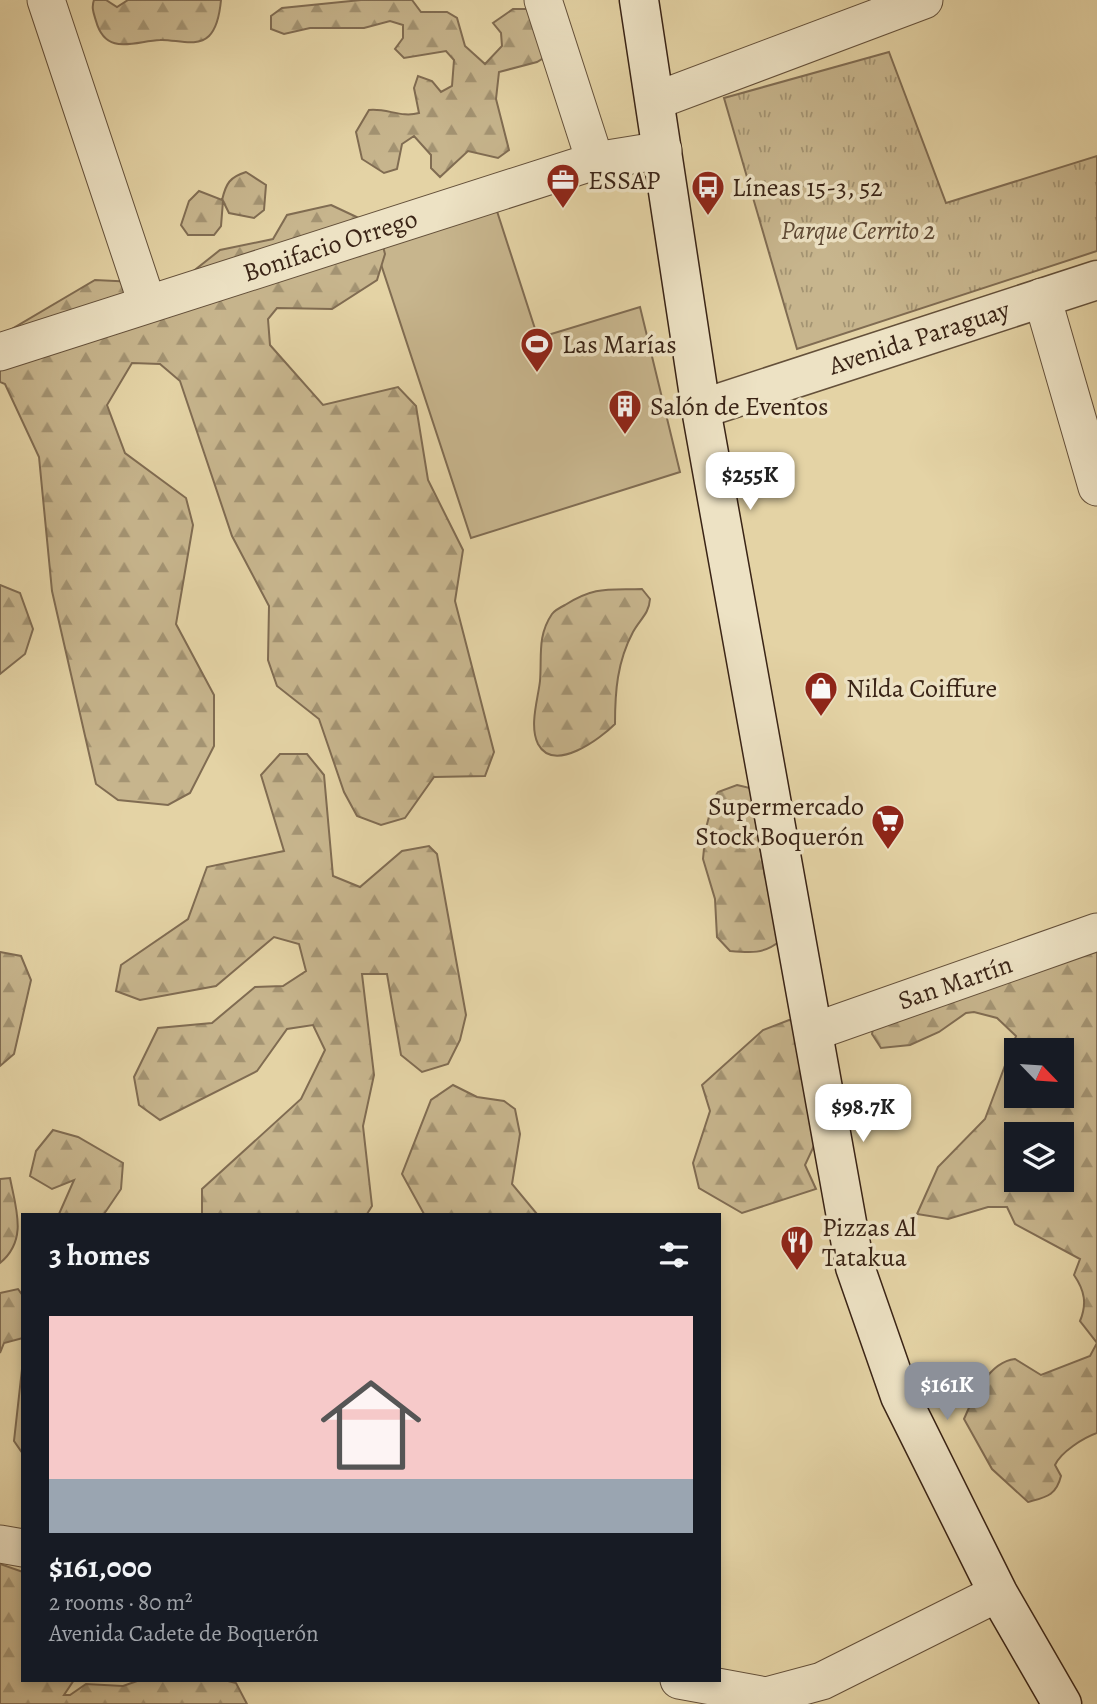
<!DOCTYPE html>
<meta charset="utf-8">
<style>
:root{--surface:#171b24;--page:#20242c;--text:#f1f3f6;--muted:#9ea1a6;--line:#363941;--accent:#8c9099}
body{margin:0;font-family:Alegreya,serif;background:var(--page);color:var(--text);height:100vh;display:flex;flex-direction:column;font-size:26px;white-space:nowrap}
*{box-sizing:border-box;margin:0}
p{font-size:23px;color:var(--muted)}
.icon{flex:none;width:38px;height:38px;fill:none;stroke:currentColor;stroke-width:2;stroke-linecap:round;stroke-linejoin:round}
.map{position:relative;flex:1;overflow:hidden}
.side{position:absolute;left:21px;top:1213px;width:700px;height:469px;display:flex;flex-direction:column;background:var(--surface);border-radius:0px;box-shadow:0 4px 10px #0003}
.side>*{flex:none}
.needle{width:46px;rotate:115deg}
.buttons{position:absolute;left:1004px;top:1038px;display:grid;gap:14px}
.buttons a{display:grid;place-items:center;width:70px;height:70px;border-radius:0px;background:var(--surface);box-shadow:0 4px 10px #0003;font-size:35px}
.price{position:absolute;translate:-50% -60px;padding:0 16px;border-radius:14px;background:#fff;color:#222;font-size:23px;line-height:46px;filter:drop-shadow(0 2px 4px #0008)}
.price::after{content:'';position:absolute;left:50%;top:42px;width:21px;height:16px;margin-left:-10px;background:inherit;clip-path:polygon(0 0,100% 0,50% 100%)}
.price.on{background:var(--accent);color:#fff}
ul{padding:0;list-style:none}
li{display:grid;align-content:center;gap:14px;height:371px;padding:0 28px}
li+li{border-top:2px solid var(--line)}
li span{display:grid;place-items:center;height:217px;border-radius:0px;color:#555}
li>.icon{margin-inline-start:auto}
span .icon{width:126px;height:126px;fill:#fffc;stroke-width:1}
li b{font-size:30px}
h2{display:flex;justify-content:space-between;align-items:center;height:84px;padding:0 28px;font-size:30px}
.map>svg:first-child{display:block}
</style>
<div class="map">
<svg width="1097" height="1704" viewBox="0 0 1097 1704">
<defs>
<pattern id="forest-firs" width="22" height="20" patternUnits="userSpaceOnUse" patternTransform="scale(1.75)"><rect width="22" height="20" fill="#c7b58d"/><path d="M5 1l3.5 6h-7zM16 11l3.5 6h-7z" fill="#a39372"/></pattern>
<pattern id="park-tufts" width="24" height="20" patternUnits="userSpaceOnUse" patternTransform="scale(1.75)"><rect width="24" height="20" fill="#c7b58d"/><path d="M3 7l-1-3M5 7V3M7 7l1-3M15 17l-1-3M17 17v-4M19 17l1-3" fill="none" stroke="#a39372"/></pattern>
</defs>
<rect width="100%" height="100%" fill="#e4d3a5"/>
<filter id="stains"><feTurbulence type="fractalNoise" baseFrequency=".00286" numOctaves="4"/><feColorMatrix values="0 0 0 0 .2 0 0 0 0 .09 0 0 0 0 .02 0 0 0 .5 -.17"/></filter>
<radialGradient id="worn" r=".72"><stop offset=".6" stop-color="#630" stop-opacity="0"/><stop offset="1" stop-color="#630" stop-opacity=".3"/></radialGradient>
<path fill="#c7b58d" stroke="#806c52" stroke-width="2" d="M 495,205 L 538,338 L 640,307 L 680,472 L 471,538 L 374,243 Z"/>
<path fill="url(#forest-firs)" stroke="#806c52" stroke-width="2" fill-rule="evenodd" d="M 94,0 L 106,0 L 117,7 L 128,0 L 221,0 C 220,11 217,28 209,36 C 197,48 175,39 160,40 C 135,41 106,57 96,21 C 94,14 91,8 94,0 Z
M 361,0 L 412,0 L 421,12 L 447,12 L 457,18 L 465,46 L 485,64 L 502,46 L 501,33 L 493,23 L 513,9 L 539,9 L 550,54 L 537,62 L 499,72 L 496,99 L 509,150 L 498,158 L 468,151 L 440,177 L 431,168 L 431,155 L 414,136 L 402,144 L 397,169 L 384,173 L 362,159 L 356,132 L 369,110 C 387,108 401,118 419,113 L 414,88 L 418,76 L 432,81 L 441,92 L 452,86 L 454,60 L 446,51 L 404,58 L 395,49 L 403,38 L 403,25 L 390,21 L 364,28 L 310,28 L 284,34 L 271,29 L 271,16 L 282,8 Z
M 246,172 L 266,185 L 264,210 L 254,218 L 229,213 L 223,201 L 221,226 L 214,235 L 188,235 L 181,225 L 189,201 L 199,191 L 222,200 C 226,183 230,177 246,172 Z
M 331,205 L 378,227 L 385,254 L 377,280 L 332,309 L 277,308 L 268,319 L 270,345 L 323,405 L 398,387 L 416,406 L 428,480 L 463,550 L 455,601 L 494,752 L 485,776 L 434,777 L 405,818 L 381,825 L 357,816 L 344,792 L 319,719 L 277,686 L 268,660 L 269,606 L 232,536 L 180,381 L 160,364 L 132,363 L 107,405 L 125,453 L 186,498 L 193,525 L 176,624 L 214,695 L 214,746 L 190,793 L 168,805 L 118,800 L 96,784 L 52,591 L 39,457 L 5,384 L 0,382 L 0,336 L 95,280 L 177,284 L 220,250 L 273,239 L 287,215 Z
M 0,585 L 20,593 L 33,629 L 25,654 L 0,674 Z
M 642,589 L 650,599 C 649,614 640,619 633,632 C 617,662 615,692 615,724 C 601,738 554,774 538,744 C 529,726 538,699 540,681 C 542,657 537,636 552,614 C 555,610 561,607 565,605 C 595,586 608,590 642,589 Z
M 280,754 L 307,754 L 324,775 L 333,876 L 360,887 L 402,851 L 429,846 L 437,854 L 466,1015 L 460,1040 L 448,1064 L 422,1072 L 401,1055 L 387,974 L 362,974 L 374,1075 L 363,1126 L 372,1206 L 367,1214 L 202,1214 L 202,1189 L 301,1099 L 325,1050 L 313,1025 L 287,1029 L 257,1071 L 160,1120 L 139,1105 L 134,1077 L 158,1028 L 212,1023 L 255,987 L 283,986 L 306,971 L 299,944 L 274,937 L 216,986 L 140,1000 L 116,991 L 121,965 L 188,919 L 207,867 L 284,851 L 261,775 Z
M 737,785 L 750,788 L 765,877 L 781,890 L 780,941 C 764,954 751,953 730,951 L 717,937 L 715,899 L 703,859 L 706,828 L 714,798 L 718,792 Z
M 1097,936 L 1097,1433 C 1083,1438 1061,1452 1055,1465 L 1061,1476 C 1056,1496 1046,1497 1028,1502 L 992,1469 L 964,1419 C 973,1398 988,1362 1015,1359 L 1041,1375 L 1090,1356 L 1097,1343 L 1080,1321 C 1087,1304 1085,1291 1074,1275 L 1080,1259 L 1015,1224 L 1007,1207 L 988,1207 L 948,1219 L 917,1214 L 938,1167 L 985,1119 L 1016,1036 L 997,1018 L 974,1012 L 966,1013 L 939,1032 L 910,1045 L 881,1048 L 872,1034 L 874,1023 ZM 1017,1050 L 1062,1050 L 1062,1096 L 1017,1096 ZM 1017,1134 L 1062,1134 L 1062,1180 L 1017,1180 Z
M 0,952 L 21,956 L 31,980 L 14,1054 L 0,1066 Z
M 789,1020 L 816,1025 L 834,1103 L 805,1165 L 816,1189 L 742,1213 L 699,1188 L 693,1163 L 710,1111 L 702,1085 L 763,1030 Z
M 453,1085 L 477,1097 L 504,1101 L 515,1109 L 520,1134 L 512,1184 L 537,1214 L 424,1214 L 402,1174 L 431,1100 Z
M 53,1130 L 78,1137 L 123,1163 L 121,1189 L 104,1214 L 59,1214 L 74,1180 L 52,1189 L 30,1176 L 36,1151 Z
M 10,1178 C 16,1209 28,1240 0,1263 L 0,1179 Z
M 18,1289 L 23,1296 L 23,1338 L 4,1343 L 0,1353 L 0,1293 Z
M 23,1360 L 23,1454 L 14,1441 Z
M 0,1564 L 23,1572 L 23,1680 L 74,1680 L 64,1695 L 70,1695 L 86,1684 L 123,1686 L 140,1680 L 224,1680 L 236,1683 L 247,1704 L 0,1704 Z"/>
<path fill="url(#park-tufts)" stroke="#806c52" stroke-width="2" d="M 889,52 L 946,203 L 1097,156 L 1097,251 L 797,349 L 724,98 Z"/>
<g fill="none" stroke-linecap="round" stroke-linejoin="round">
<defs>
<path id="minor" d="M 46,0 L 147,303
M 543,0 L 595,161
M 655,101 L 924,0
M 1042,297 L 1097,487
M 0,352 L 595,161 L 663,150
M 813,1032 L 1097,932
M 0,1544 L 23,1548
M 679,1680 L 766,1696 L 822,1681 L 998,1593"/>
<path id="tertiary" d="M 701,409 L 1097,280"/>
<path id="secondary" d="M 639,0 L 701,409 L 855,1267 L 900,1396 L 998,1593 L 1062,1704"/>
</defs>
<use href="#minor" stroke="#64503a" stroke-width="39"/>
<use href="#tertiary" stroke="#64503a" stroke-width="41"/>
<use href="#secondary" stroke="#3a2416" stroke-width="41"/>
<use href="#minor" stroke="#ede2c4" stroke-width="37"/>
<use href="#tertiary" stroke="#ede2c4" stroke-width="38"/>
<use href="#secondary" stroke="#ede2c4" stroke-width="38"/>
</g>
<defs>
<symbol id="office-pin" viewBox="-11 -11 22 30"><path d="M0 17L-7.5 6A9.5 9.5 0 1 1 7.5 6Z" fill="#8f2418" stroke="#ede2c4"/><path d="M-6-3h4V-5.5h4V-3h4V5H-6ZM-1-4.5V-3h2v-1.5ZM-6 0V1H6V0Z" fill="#fff"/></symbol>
<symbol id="bus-pin" viewBox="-11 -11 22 30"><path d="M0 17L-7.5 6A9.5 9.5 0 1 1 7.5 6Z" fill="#8f2418" stroke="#ede2c4"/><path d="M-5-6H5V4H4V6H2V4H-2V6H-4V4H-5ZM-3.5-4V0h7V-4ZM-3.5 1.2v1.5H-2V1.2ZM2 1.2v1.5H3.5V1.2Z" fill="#fff"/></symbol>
<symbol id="stadium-pin" viewBox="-11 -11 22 30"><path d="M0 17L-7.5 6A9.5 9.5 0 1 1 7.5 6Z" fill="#8f2418" stroke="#ede2c4"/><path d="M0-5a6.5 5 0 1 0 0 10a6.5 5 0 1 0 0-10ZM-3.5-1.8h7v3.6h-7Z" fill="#fff"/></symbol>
<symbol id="building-pin" viewBox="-11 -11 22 30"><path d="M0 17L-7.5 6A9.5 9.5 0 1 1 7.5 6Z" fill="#8f2418" stroke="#ede2c4"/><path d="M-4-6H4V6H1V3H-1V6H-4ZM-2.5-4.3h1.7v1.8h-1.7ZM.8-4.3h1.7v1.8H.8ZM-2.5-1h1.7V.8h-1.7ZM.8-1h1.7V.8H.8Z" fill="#fff"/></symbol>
<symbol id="shop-pin" viewBox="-11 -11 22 30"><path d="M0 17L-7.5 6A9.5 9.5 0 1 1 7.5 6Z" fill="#8f2418" stroke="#ede2c4"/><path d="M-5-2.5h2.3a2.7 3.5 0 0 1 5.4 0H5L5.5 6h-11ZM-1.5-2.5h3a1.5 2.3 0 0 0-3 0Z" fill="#fff"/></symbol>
<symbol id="supermarket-pin" viewBox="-11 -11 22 30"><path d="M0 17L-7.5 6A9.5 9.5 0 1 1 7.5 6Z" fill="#8f2418" stroke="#ede2c4"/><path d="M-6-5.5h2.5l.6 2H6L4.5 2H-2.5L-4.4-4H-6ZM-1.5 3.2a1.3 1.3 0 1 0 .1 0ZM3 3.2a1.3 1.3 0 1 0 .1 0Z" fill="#fff"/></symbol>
<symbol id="restaurant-pin" viewBox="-11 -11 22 30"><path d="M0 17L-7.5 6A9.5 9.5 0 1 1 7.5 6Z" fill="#8f2418" stroke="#ede2c4"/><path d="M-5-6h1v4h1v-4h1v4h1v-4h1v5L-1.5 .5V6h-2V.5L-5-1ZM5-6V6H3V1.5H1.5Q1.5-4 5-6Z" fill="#fff"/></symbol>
</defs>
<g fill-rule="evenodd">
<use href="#office-pin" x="544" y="161" width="38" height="52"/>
<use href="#bus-pin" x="689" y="168" width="38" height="52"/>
<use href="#stadium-pin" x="518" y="325" width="38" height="52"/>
<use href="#building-pin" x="606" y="387" width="38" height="52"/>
<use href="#shop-pin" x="802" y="669" width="38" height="52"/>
<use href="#supermarket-pin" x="869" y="802" width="38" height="52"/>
<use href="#restaurant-pin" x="778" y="1223" width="38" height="52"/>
</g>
<g text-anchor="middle" stroke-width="7" stroke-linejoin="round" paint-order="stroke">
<g font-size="26" fill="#3a2416" stroke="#ede2c4" text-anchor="start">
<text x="588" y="189">ESSAP</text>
<text x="732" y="196">Líneas 15-3, 52</text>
<text x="562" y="353">Las Marías</text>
<text x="650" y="415">Salón de Eventos</text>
<text x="846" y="697">Nilda Coiffure</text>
<text x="864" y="815" text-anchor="end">Supermercado<tspan x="864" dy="30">Stock Boquerón</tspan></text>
<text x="822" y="1236">Pizzas Al<tspan x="822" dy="30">Tatakua</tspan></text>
</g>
<g font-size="26" font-style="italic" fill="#5d4834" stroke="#ede2c4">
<text x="858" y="239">Parque Cerrito 2</text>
</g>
<g font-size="26" fill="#3a2416" stroke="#ede2c4">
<text transform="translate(330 245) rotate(-18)" y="9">Bonifacio Orrego</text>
<text transform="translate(919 337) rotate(-18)" y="9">Avenida Paraguay</text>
<text transform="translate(955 982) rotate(-19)" y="9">San Martín</text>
</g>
</g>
<rect width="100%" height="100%" filter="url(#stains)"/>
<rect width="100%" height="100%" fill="url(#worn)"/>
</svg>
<div class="buttons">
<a><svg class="needle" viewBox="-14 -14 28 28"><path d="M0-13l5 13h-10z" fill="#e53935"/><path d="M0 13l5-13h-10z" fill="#9ea1a6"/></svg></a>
<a><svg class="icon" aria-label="layers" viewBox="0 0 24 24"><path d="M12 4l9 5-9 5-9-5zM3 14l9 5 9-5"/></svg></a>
</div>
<b class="price" style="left:750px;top:512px">$255K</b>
<b class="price" style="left:863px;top:1144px">$98.7K</b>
<b class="price on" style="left:947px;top:1422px">$161K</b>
<section class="side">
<h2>3 homes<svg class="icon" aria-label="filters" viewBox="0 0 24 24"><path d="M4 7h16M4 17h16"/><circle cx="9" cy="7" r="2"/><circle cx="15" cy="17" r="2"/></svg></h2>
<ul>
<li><span style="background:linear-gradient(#f6c9c9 75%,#9aa5b1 0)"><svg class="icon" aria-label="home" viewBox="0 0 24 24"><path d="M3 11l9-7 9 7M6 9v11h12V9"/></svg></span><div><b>$161,000</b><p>2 rooms · 80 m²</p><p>Avenida Cadete de Boquerón</p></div></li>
</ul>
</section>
</div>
